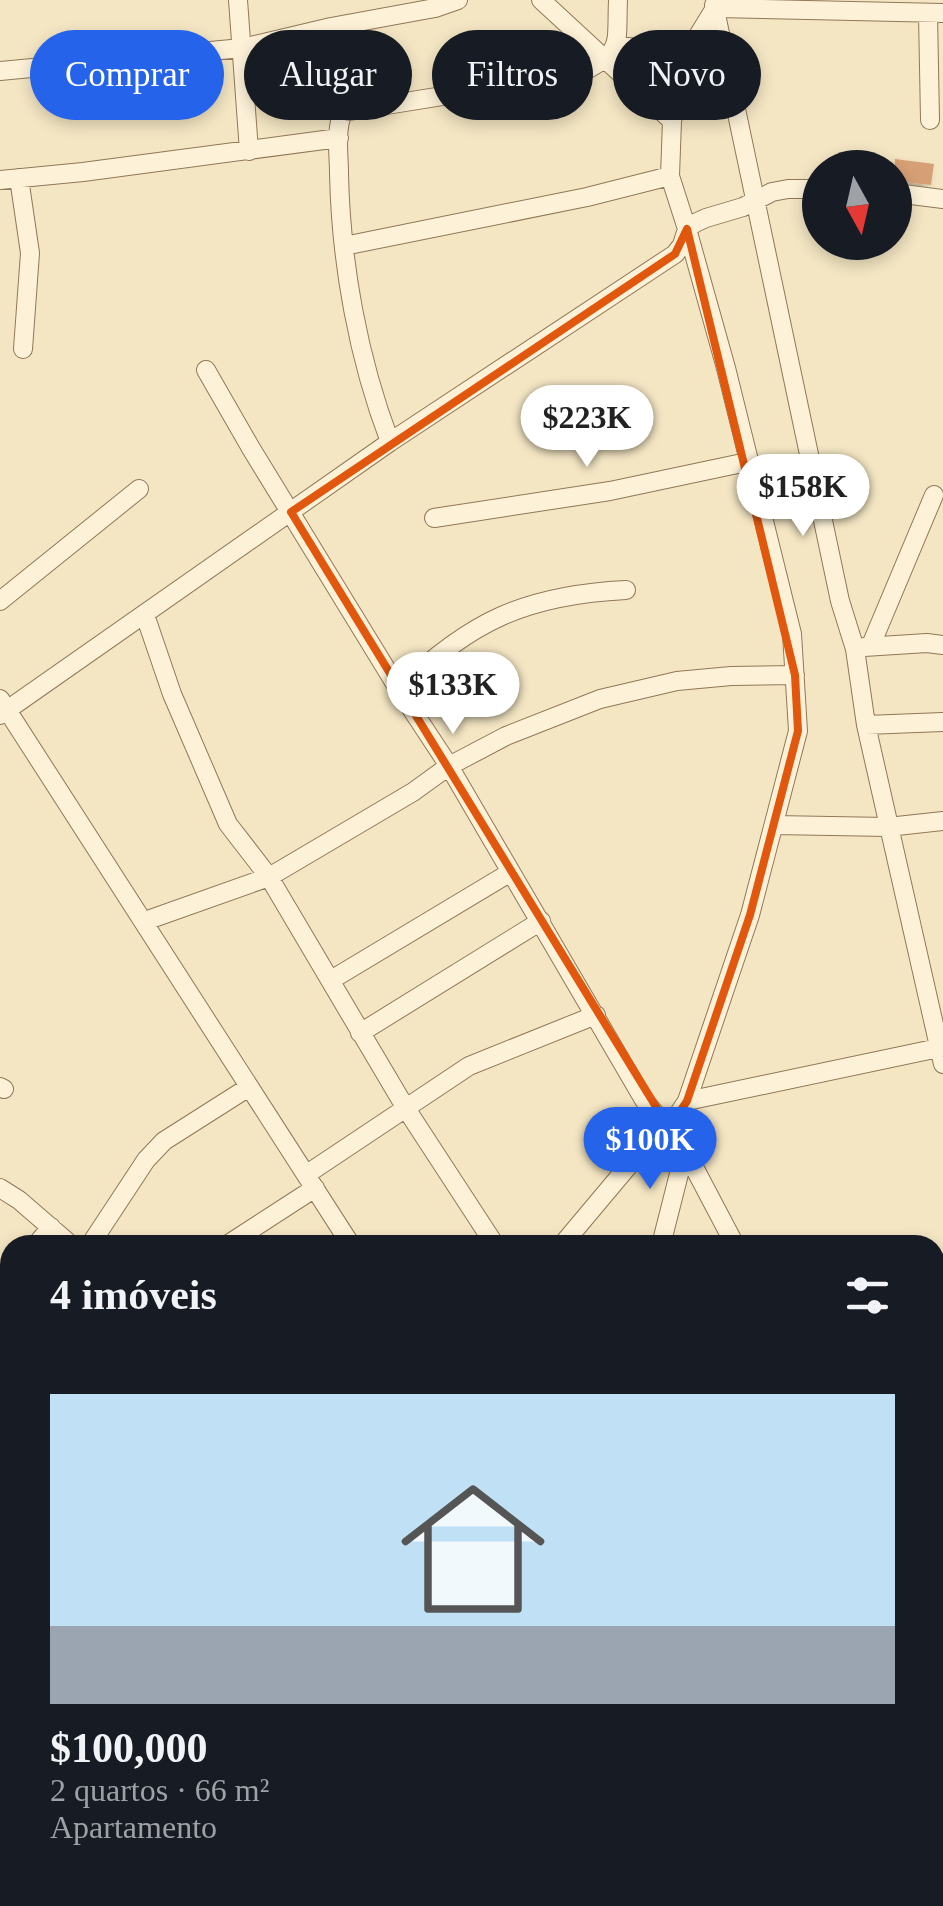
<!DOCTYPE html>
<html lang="pt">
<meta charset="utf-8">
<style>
:root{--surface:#171b24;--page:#20242c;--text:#f1f3f6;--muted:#9ea1a6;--line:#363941;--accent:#2563eb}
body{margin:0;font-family:"Times New Roman",serif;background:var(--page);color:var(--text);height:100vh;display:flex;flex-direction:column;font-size:38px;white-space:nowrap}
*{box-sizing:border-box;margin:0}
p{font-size:32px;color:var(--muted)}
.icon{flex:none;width:55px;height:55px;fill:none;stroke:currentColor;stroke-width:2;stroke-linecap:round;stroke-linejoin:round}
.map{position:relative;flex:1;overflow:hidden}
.panel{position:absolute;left:0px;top:1235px;width:945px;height:672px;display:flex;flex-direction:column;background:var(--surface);border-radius:30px 30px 0 0;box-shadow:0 5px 15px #0003}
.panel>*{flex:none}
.hud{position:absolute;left:30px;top:30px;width:885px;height:90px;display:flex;gap:20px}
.needle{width:65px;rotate:172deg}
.tools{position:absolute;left:802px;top:150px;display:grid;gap:20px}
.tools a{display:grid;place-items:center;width:110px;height:110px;border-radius:50%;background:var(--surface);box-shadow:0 5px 15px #0003;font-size:50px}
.price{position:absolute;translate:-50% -85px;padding:0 22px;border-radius:35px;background:#fff;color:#222;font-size:32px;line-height:65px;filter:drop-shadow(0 2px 5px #0008)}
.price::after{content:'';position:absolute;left:50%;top:60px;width:30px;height:22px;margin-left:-15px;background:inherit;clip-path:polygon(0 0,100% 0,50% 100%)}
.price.selected{background:var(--accent);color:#fff}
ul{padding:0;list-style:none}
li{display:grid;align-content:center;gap:20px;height:530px;padding:0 50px}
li+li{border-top:2px solid var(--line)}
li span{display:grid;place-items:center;height:310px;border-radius:0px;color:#555}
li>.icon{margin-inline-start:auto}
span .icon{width:180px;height:180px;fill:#fffc;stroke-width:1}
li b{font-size:42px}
h2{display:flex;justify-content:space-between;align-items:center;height:120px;padding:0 50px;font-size:42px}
.chip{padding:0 35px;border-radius:45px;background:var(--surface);box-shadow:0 5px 15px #0003;font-size:35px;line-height:90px}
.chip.selected{background:var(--accent);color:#fff}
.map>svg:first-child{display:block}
</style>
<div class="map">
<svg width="943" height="1906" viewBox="0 0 943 1906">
<defs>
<filter id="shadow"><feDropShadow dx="-5.5" dy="5.5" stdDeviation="5" flood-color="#0004"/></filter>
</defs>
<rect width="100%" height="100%" fill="#f4e6c3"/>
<path fill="#d79f74" filter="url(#shadow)" d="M 895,159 L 934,164 L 931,185 L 895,181 Z"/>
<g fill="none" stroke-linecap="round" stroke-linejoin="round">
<defs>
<path id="minor" d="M 238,0 L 249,151
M 541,0 L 672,121
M 714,5 L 840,601 L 855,649 L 866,725 L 943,1064
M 928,14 L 930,120
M 616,46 L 688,52
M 0,71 L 242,48 L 331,27 L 435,8 L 458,0
M 19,178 L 30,253 L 23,349
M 0,180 L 83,172 L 339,138
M 895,193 L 943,199
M 344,246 L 587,197 L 670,176
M 206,370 L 252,450 L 399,690 L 449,766 L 644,1100 L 685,1150 L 735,1245
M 390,442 C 358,358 341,264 339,174 C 339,154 335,131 343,112 L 579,74 C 624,50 616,48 618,0
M 434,518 L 610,491 L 747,462
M 0,601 L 139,489
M 145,615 L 172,694 L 228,824 L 269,877 L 405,1107 L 495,1245
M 871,645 L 934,495
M 864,647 L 927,643 L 943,645
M 399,690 C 470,621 526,595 626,590
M 0,699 L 351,1245
M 0,715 L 390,442 L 675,254 L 682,245 L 687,229 L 695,223 L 706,218 L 743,207 L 772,192 L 788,189 L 820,189
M 866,725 L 943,722
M 774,825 L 888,827 L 943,821
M 145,921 L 269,877 L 413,792 L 449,766 L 506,736 L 600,699 L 677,681 L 731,676 L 795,675
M 331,980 L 511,872
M 360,1033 L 541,921
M 0,1087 L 4,1089
M 687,1101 L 943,1047
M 307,1174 L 469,1066 L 596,1015
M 0,1188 L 19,1200 L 71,1245
M 36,1245 L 51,1227
M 90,1245 L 146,1160 L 164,1141 L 249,1087
M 227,1245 L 315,1188
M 562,1245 L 630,1164 L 669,1128 L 687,1101 L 750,915 L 798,731 L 792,634 L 726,368 L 687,229 L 670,176 L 672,121 L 688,52 L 715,8 L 943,13
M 661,1245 L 685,1150
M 0,1286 L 10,1275
M 0,1384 L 10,1366
M 935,1545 L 943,1539
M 935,1558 L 943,1570
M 0,1567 L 10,1570
M 0,1699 L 10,1708
M 0,1872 L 10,1877
M 935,1883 L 943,1897
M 50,1898 L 66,1906
M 239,1898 L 249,1906
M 520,1898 L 536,1903
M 770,1898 L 776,1906
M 104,1906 L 107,1898
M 215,1906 L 218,1898"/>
</defs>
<use href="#minor" stroke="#917757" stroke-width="20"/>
<use href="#minor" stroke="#fdf2d8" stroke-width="18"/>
</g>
<path fill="none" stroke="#e0570d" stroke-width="8" stroke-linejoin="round" d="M 687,229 L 795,675 L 798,731 L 750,915 L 687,1101 L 669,1128 L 291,512 L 675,254 Z"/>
</svg>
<div class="tools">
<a><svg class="needle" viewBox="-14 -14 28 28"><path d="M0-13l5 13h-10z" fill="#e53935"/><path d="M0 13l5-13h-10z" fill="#9ea1a6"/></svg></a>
</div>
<b class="price" style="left:587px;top:470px">$223K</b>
<b class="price" style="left:803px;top:539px">$158K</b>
<b class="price" style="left:453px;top:737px">$133K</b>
<b class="price selected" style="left:650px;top:1192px">$100K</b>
<div class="hud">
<a class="chip selected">Comprar</a>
<a class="chip">Alugar</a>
<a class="chip">Filtros</a>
<a class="chip">Novo</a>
</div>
<section class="panel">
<h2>4 imóveis<svg class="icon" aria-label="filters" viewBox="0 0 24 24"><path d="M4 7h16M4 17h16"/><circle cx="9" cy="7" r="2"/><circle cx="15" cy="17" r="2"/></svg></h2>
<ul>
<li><span style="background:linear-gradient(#bfe0f5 75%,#9aa5b1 0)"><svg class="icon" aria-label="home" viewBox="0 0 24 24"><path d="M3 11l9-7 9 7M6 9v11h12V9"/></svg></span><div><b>$100,000</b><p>2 quartos · 66 m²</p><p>Apartamento</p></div></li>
</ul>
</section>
</div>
